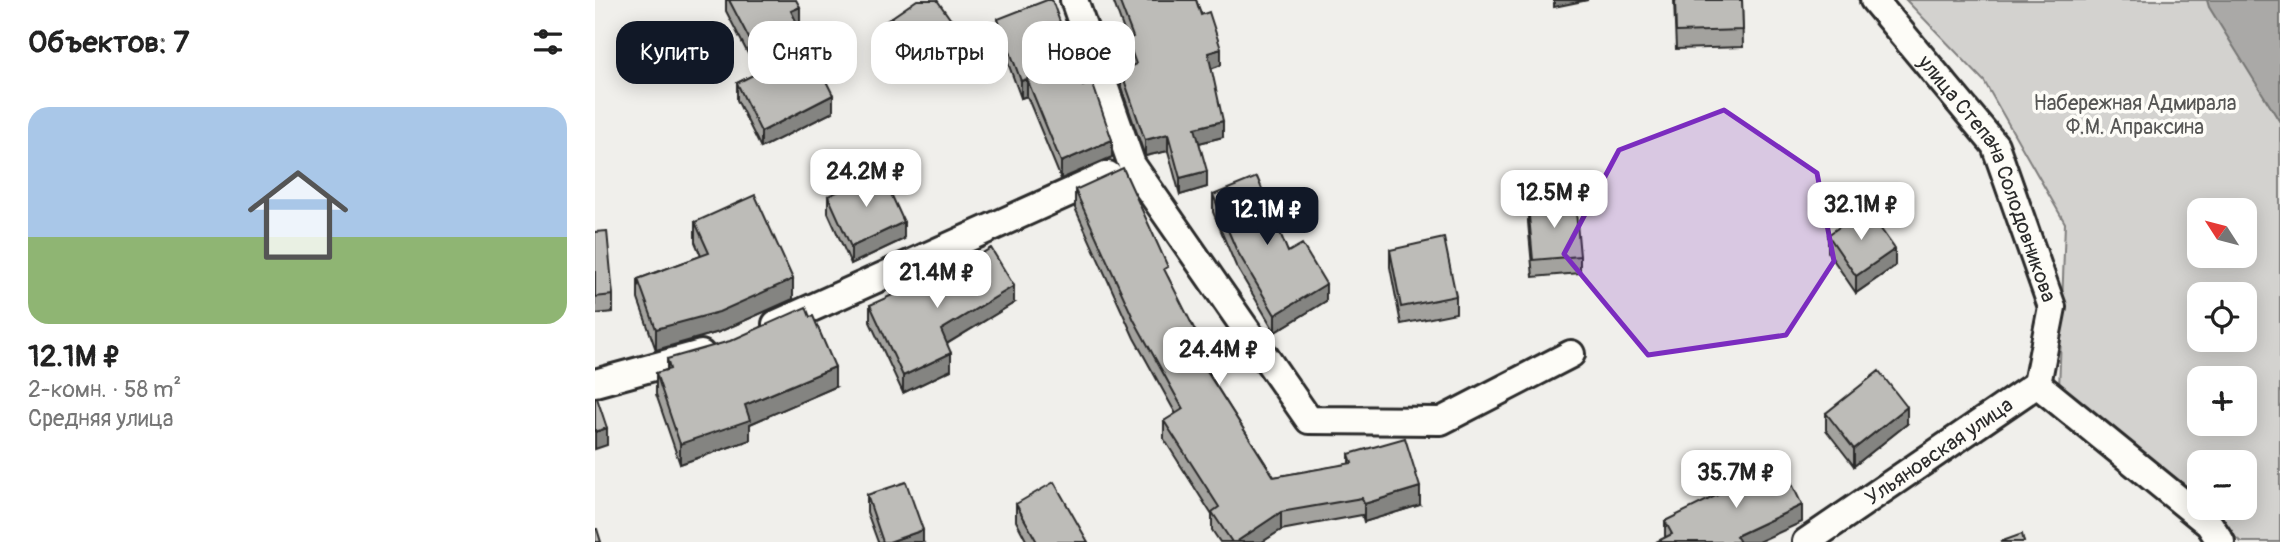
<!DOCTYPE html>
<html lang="ru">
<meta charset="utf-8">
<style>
:root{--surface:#fff;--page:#f6f6f6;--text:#222;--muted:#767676;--line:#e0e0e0;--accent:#111827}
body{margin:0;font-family:Pangolin,sans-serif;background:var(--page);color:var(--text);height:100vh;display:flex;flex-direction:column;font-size:26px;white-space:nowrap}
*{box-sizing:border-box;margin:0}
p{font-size:23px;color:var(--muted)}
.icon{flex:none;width:38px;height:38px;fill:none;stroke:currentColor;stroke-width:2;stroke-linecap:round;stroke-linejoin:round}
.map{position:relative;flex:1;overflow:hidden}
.drawer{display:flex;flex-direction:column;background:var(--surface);width:595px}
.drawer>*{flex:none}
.guide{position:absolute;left:21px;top:21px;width:665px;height:63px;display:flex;gap:14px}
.needle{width:46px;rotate:306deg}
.buttons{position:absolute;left:1592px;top:198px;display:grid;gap:14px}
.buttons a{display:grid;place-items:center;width:70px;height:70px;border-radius:14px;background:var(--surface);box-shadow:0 4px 18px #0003;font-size:35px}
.price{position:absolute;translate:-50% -60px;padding:0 16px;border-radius:14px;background:#fff;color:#222;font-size:23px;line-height:46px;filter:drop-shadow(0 2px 4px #0008)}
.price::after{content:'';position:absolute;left:50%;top:42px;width:21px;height:16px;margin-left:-10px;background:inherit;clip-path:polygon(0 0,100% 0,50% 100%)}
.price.current{background:var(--accent);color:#fff}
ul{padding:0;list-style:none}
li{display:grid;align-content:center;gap:14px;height:371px;padding:0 28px}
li+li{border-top:2px solid var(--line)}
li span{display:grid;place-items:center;height:217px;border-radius:21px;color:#555}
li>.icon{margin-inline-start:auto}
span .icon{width:126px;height:126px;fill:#fffc;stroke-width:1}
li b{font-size:30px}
h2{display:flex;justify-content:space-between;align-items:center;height:84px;padding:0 28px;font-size:30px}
.chip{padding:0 24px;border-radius:21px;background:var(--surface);box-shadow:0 4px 18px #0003;font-size:24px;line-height:63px}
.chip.current{background:var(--accent);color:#fff}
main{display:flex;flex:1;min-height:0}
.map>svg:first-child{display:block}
</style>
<main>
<section class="drawer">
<h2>Объектов: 7<svg class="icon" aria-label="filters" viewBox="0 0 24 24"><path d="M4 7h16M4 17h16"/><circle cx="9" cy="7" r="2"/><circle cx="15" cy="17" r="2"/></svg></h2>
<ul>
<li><span style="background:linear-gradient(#a9c7e8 60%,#8fb573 0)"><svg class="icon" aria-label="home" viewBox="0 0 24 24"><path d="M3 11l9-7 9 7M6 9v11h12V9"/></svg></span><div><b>12.1M ₽</b><p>2-комн. · 58 m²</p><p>Средняя улица</p></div></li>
</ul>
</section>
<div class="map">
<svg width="1685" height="542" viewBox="0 0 1685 542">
<rect width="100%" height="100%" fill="#f0efeb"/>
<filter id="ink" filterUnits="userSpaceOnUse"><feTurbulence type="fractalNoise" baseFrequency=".0143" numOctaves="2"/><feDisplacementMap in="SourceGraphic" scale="14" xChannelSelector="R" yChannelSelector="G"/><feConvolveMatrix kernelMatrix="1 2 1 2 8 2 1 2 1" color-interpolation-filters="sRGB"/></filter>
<g filter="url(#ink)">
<path fill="#d3d2cf" stroke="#7f7e7d" stroke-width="2" fill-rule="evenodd" d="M 1311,0 L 1612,0 L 1685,122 L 1685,542 L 1646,542 L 1464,390 L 1470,223 L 1389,81 ZM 1605,210 L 1650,210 L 1650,256 L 1605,256 ZM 1605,294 L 1650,294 L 1650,340 L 1605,340 ZM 1605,378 L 1650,378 L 1650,424 L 1605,424 ZM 1605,462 L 1650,462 L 1650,508 L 1605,508 Z"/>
<path fill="#aaa9a7" stroke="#777775" stroke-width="2" d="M 1612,0 L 1685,0 L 1685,122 L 1614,7 Z"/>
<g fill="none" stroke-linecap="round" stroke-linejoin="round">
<defs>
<g id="street">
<path d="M 479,0 L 537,165 L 714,420 L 846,421 L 976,354"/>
<path id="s1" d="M 1279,0 L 1400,145 L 1457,307 L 1442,384"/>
<path d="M 181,324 L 513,175"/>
<path d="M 0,383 L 106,354"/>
<path d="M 1442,384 L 1614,524 L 1626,542"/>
<path id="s2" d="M 1211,542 L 1442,384"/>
</g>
</defs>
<use href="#street" stroke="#2b2b2b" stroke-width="32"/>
<use href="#street" stroke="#fdfcf7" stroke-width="26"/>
</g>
<path fill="#a3a29e" stroke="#2b2b2b" stroke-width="2" d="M 131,0 L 201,0 L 205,24 L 203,25 L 238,112 L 166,148 L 142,100 L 142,83 L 163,73 L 131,11 Z
M 518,0 L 601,0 L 626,65 L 616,68 L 628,137 L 604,143 L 612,187 L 585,195 L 573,151 L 550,156 L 526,87 L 526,71 L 536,66 L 532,55 L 532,39 Z
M 1079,0 L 1147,0 L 1148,47 L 1081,49 Z
M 403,19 L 488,86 L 517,157 L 466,179 L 432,96 L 426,98 L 403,36 Z
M 284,26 L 356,37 L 304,73 L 284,43 Z
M 480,190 L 573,277 L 615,376 L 679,477 L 754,464 L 754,454 L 825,505 L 769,522 L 767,515 L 686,530 L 667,542 L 625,542 L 617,530 L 617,515 L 569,439 L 569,421 L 581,414 L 539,338 L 480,208 Z
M 618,195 L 693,252 L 731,301 L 680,332 L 641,266 L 618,212 Z
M 233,196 L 309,239 L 256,264 L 233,213 Z
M 933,205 L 985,256 L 985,273 L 938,277 L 933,222 Z
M 100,222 L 198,299 L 124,332 L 61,350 L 43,299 L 43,279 L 106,256 L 100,242 Z
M 0,232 L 18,295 L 18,312 L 0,314 Z
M 1233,235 L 1300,266 L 1261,293 L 1233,252 Z
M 795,250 L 861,296 L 861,313 L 806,324 L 795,267 Z
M 419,303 L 352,344 L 356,370 L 308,393 L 275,322 L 275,305 Z
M 72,359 L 240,387 L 155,424 L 155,440 L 85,464 L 61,394 L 61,373 L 72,370 Z
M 1231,413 L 1312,424 L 1259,466 L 1231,430 Z
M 272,495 L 328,542 L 283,542 L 272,512 Z
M 421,504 L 493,542 L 432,542 L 421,521 Z
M 1070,521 L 1207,522 L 1070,537 Z"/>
<path fill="#848481" stroke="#2b2b2b" stroke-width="2" d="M 959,0 L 993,0 L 959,7 Z
M 205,7 L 205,24 L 196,28 L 196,11 Z
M 356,20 L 356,37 L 304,73 L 304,56 Z
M 626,49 L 626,65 L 613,70 L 613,53 Z
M 432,79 L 432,96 L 426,98 L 426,81 Z
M 238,95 L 238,112 L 166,148 L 166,132 Z
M 628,121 L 628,137 L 600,144 L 600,128 Z
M 573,134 L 573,151 L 550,156 L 550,140 Z
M 517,140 L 517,157 L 466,179 L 466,162 Z
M 612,171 L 612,187 L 585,195 L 585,178 Z
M 309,222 L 309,239 L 256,264 L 256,247 Z
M 1300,249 L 1300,266 L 1261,293 L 1261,276 Z
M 198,279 L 198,299 L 124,332 L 61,350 L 61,329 Z
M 731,284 L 731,301 L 680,332 L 680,315 Z
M 419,286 L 419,303 L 346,347 L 346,330 Z
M 356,353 L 356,370 L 308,393 L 308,376 Z
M 615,360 L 615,378 L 607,364 Z
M 240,367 L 240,387 L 155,424 L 155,440 L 85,464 L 85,444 L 150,405 Z
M 1312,407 L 1312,424 L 1259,466 L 1259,449 Z
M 12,428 L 12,445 L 0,449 L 0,432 Z
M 825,487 L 825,505 L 769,522 L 769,504 Z
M 1207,505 L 1207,522 L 1163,542 L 1141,542 L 1141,536 Z
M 686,512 L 686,530 L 667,542 L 641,542 Z
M 328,530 L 328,542 L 294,542 Z"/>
<path fill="#bdbcb8" stroke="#2b2b2b" stroke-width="2" d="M 134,0 L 201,0 L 205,7 L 196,11 L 238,95 L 166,132 L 142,83 L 170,69 Z
M 322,0 L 342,0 L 356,20 L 304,56 L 284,26 Z
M 452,0 L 457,0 L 488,86 L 497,82 L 517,140 L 466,162 L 432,79 L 426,81 L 403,19 Z
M 524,0 L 601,0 L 606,15 L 614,12 L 626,49 L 613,53 L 628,121 L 600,128 L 612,171 L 585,178 L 573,134 L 550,140 L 526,71 L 541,64 L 532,39 L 538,37 Z
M 1080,0 L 1147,0 L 1148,30 L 1081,32 Z
M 528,168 L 573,267 L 569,269 L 615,360 L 607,364 L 679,477 L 757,463 L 754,454 L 810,438 L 825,487 L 769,504 L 767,498 L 686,512 L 641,542 L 637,542 L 617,512 L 624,507 L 569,421 L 588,409 L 539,320 L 480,190 Z
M 286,172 L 309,222 L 256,247 L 233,196 Z
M 662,177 L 693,252 L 707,244 L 731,284 L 680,315 L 641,249 L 618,195 Z
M 160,195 L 198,279 L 124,312 L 61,329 L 43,279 L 114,253 L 100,222 Z
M 980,201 L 985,256 L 938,260 L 933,205 Z
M 1271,208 L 1300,249 L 1261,276 L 1233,235 Z
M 12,231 L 18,295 L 0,297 L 0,232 Z
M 849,238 L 861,296 L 806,307 L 795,250 Z
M 396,248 L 419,286 L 346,330 L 356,353 L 308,376 L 275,305 L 324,283 L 327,290 Z
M 211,307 L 215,317 L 218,316 L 240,367 L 150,405 L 155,420 L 85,444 L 61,373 L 75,369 L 72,359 L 135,341 Z
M 1284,371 L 1312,407 L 1259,449 L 1231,413 Z
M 0,398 L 2,398 L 12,428 L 0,432 Z
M 1187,463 L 1207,505 L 1141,536 L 1145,542 L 1061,542 L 1077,534 L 1070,521 Z
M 311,482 L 328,530 L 294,542 L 288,542 L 272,495 Z
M 459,482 L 493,542 L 442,542 L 421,504 Z
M 0,529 L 2,529 L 6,542 L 0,542 Z
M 1427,534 L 1429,542 L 1405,542 Z"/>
</g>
<path fill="#7b2cbf" fill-opacity="0.2" stroke="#7b2cbf" stroke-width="5" stroke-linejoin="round" d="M 1129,110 L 1222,173 L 1239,261 L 1191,335 L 1053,355 L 969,254 L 1024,150 Z"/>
<g text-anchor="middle" stroke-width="7" stroke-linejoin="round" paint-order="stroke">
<g font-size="21" fill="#555554" stroke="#fdfcf7">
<text x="1540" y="110">Набережная Адмирала<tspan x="1540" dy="24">Ф.М. Апраксина</tspan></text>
</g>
<g font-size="21" fill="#2b2b2b" stroke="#fdfcf7">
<text dy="7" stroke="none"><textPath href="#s1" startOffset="215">улица Степана Солодовникова</textPath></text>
<text dy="7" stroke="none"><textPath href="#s2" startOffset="161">Ульяновская улица</textPath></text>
</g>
</g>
</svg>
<div class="buttons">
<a><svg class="needle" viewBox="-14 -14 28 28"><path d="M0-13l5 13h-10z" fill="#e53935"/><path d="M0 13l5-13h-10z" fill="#767676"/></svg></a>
<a><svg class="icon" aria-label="locate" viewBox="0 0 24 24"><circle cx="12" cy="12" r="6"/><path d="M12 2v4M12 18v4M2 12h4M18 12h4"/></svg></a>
<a>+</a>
<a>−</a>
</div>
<b class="price" style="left:271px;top:209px">24.2M ₽</b>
<b class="price" style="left:959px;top:230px">12.5M ₽</b>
<b class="price" style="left:1266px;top:242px">32.1M ₽</b>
<b class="price current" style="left:672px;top:247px">12.1M ₽</b>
<b class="price" style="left:342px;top:310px">21.4M ₽</b>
<b class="price" style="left:624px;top:387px">24.4M ₽</b>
<b class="price" style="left:1141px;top:510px">35.7M ₽</b>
<div class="guide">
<a class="chip current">Купить</a>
<a class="chip">Снять</a>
<a class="chip">Фильтры</a>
<a class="chip">Новое</a>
</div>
</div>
</main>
